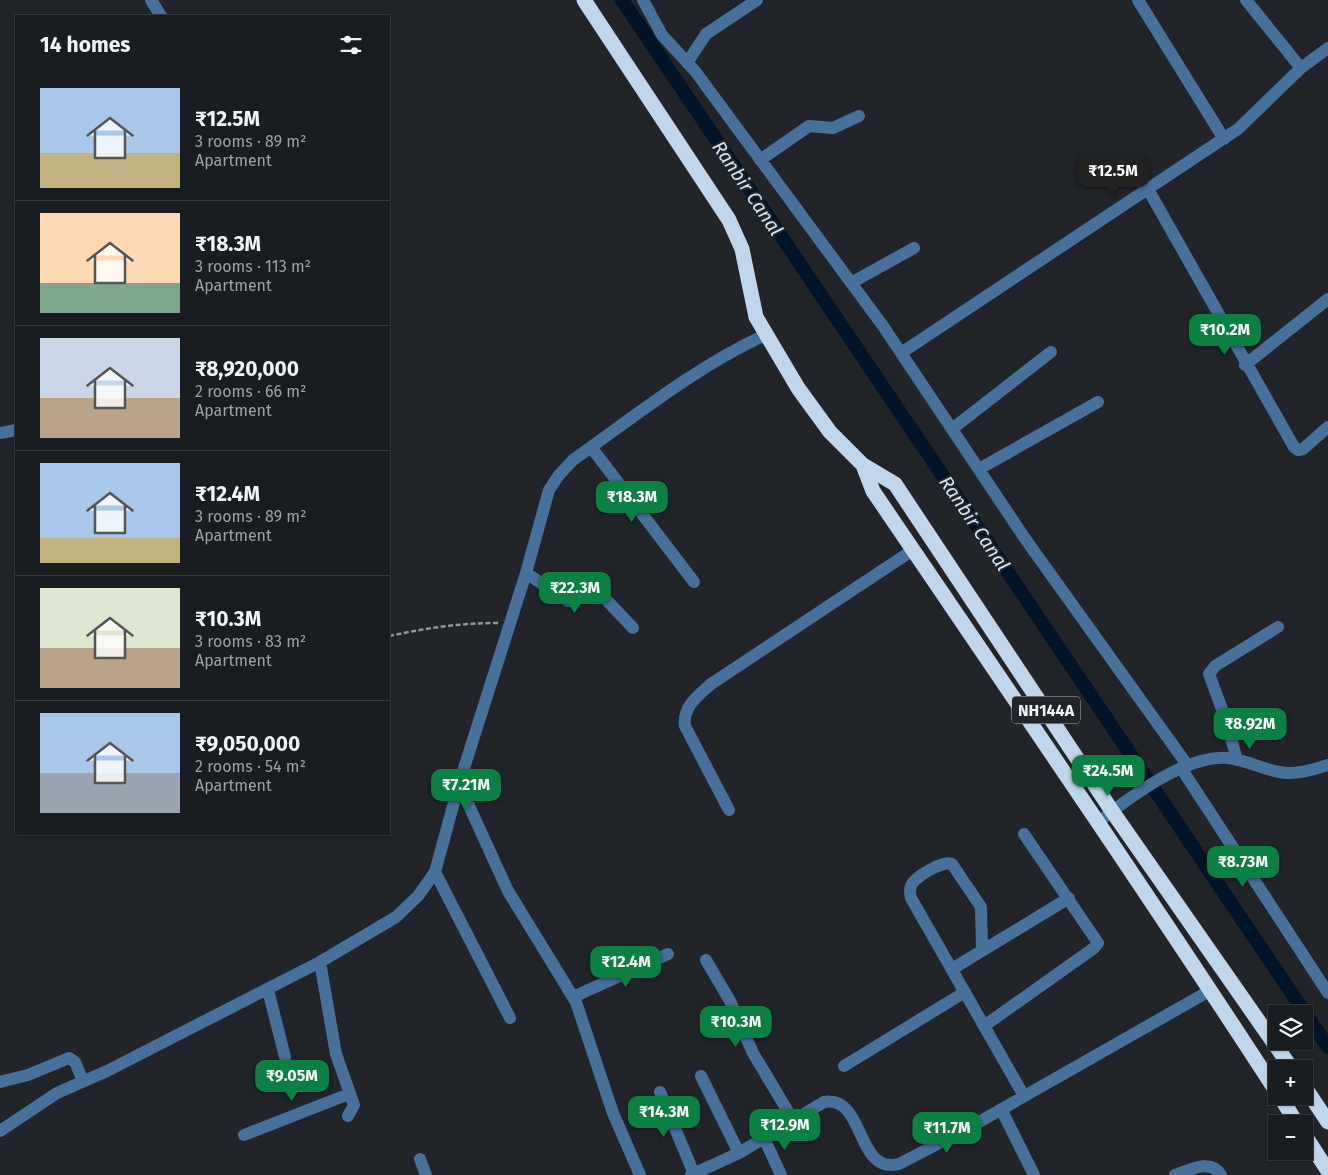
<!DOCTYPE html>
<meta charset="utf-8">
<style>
:root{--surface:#191c20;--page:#26292d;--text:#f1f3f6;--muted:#9fa1a5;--line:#373a3e;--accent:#0b8043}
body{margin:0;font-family:"Fira Sans",sans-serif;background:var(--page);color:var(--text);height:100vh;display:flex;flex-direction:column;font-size:19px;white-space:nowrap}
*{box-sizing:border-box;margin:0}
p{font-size:16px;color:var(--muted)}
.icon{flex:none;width:28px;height:28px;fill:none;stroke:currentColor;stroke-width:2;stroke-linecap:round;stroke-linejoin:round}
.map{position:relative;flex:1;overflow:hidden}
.sheet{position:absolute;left:15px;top:15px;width:375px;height:820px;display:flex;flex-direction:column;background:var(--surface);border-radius:0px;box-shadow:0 1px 4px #0004,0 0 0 1px var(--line)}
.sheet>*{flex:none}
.fabs{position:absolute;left:1268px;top:1005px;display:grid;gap:10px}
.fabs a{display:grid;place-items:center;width:45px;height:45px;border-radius:0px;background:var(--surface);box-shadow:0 1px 4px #0004,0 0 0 1px var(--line);font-size:25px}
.price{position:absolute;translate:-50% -42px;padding:0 11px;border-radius:10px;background:var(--accent);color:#fff;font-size:16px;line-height:32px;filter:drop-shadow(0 1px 2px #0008)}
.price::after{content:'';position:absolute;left:50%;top:30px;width:15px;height:11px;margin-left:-8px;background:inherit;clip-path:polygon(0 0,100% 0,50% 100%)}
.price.active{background:#222;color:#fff}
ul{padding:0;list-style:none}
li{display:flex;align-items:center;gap:15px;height:125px;padding:0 25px}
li+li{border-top:1px solid var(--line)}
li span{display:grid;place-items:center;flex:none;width:140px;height:100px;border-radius:0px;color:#555}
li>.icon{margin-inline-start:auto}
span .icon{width:60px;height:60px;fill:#fffc;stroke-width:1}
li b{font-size:21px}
h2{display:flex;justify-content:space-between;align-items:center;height:60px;padding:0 25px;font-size:21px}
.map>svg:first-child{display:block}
</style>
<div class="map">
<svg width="1328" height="1175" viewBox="0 0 1328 1175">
<rect width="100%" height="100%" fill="#21252a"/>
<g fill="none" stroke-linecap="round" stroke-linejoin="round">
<path stroke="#011427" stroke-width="14" d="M 622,0 L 1328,1047"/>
<path stroke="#919498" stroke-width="2.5" stroke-dasharray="5 2.5" stroke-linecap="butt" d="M 389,636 C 426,628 460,623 498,623"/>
<path stroke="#47719b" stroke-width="12" d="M 151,0 L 161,16
M 643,0 L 662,35 L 695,71 L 883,326 L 1026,540 L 1188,766
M 1138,0 L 1224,139
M 1246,0 L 1301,68
M 687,63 L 706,34 L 757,0
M 760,160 L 809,126 L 833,128 L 859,116
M 1149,191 L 1294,447 L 1298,450 L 1303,449 L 1328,427
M 851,283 L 914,248
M 901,353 L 1238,129 L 1301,68 L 1328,48
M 1245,365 L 1328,299
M 952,429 L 1051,352
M 0,433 L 16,430
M 591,447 L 694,582
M 979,469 L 1098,402
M 526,573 L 568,601 C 578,599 584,587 595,588 L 633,628
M 1237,760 L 1226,720 L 1209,674 L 1215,666 L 1278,627
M 1181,768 L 1328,993
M 459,784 L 508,891 L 576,1002 L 613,1113 L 640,1175
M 729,810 L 685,726 C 682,707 699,695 711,684 L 913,550
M 1097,823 C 1130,797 1185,755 1228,758 C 1248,760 1267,772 1287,773 C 1300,774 1316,769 1328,765
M 435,872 L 510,1018
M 982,950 L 981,907 L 952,864 C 943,860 914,877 911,886 C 909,890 910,894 911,898 L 1024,1096
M 706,960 L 730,1001 L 753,1053 L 793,1120
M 320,962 L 336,1054 L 354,1105 L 348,1116
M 952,969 L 1069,898
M 268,990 L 285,1057
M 573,997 L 668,954
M 984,1026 L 1094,948 L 1098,943 L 1024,834
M 844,1066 L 965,992
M 701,1076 L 739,1153
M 0,1082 L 28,1075 L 69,1058 L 75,1062 L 83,1081
M 660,1092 L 694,1174
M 1001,1109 L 1034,1175
M 0,1131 L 57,1093 L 107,1071 L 320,962 L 396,917 L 418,896 L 435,872 L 459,784 L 526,573 L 549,490 L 559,475 L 573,460 C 635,416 696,367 765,335
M 244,1135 L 349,1094
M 764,1138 L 781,1175
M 420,1159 L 426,1175
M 691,1175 L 739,1153 L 824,1102 C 866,1095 855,1175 899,1164 L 972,1126 L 1211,990
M 1175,1175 C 1190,1170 1211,1158 1221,1175"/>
<path stroke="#c2d6eb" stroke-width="15" d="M 584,0 L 729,220 L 742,249 L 756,317 L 798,388 L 830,432 L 863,465 L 895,484 L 1112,811 L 1292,1069
M 863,465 L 873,491 C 1008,690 1145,889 1276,1091
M 1304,1086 L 1328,1122
M 1280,1096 L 1297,1124
M 1304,1134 L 1328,1171"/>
</g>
<g text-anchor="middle" stroke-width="4" stroke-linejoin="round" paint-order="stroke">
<rect fill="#21252a" stroke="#b3b6ba" stroke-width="1" x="1012" y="696.5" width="68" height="27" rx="4"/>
<g font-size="16" font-weight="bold" fill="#f1f4f7">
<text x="1046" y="716">NH144A</text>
</g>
<g font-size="19" font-style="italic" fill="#d5e6f7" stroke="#21252a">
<text transform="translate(748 188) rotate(56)" y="7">Ranbir Canal</text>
<text transform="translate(975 523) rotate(56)" y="7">Ranbir Canal</text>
</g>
</g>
</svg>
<div class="fabs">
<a><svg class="icon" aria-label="layers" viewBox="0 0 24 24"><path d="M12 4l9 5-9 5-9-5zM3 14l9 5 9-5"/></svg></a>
<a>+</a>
<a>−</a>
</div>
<b class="price active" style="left:1113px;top:197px">₹12.5M</b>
<b class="price" style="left:1225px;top:356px">₹10.2M</b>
<b class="price" style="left:632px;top:523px">₹18.3M</b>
<b class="price" style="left:575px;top:614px">₹22.3M</b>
<b class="price" style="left:1250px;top:750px">₹8.92M</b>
<b class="price" style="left:1108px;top:797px">₹24.5M</b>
<b class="price" style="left:466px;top:811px">₹7.21M</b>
<b class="price" style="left:1243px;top:888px">₹8.73M</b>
<b class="price" style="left:626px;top:988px">₹12.4M</b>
<b class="price" style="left:736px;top:1048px">₹10.3M</b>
<b class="price" style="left:292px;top:1102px">₹9.05M</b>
<b class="price" style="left:664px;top:1138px">₹14.3M</b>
<b class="price" style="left:785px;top:1151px">₹12.9M</b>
<b class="price" style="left:947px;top:1154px">₹11.7M</b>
<section class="sheet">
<h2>14 homes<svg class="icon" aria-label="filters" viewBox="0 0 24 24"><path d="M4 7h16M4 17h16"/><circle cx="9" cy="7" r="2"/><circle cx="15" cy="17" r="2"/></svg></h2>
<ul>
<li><span style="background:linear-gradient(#a9c7e8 65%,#c2b280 0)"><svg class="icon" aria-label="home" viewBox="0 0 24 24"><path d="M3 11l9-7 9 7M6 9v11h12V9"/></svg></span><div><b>₹12.5M</b><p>3 rooms · 89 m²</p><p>Apartment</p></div></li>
<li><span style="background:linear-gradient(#ffd9b3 70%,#7fa58c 0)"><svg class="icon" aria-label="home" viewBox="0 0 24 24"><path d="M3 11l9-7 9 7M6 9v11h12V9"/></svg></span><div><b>₹18.3M</b><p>3 rooms · 113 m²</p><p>Apartment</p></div></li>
<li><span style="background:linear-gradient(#c9d6e8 60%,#b9a48a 0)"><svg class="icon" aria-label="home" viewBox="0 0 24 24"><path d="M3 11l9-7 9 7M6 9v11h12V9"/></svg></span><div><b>₹8,920,000</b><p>2 rooms · 66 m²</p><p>Apartment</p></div></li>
<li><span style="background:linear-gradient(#a9c7e8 75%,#c2b280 0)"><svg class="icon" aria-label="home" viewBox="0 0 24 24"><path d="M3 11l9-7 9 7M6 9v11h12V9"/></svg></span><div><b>₹12.4M</b><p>3 rooms · 89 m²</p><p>Apartment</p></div></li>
<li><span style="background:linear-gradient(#dfe7d0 60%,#b9a48a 0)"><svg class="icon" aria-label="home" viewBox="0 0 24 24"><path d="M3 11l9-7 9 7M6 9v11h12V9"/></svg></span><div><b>₹10.3M</b><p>3 rooms · 83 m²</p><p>Apartment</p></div></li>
<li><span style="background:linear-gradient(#a9c7e8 60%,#9aa5b1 0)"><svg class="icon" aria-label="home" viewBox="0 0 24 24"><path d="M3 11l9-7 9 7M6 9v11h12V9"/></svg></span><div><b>₹9,050,000</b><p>2 rooms · 54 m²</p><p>Apartment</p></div></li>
</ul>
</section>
</div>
